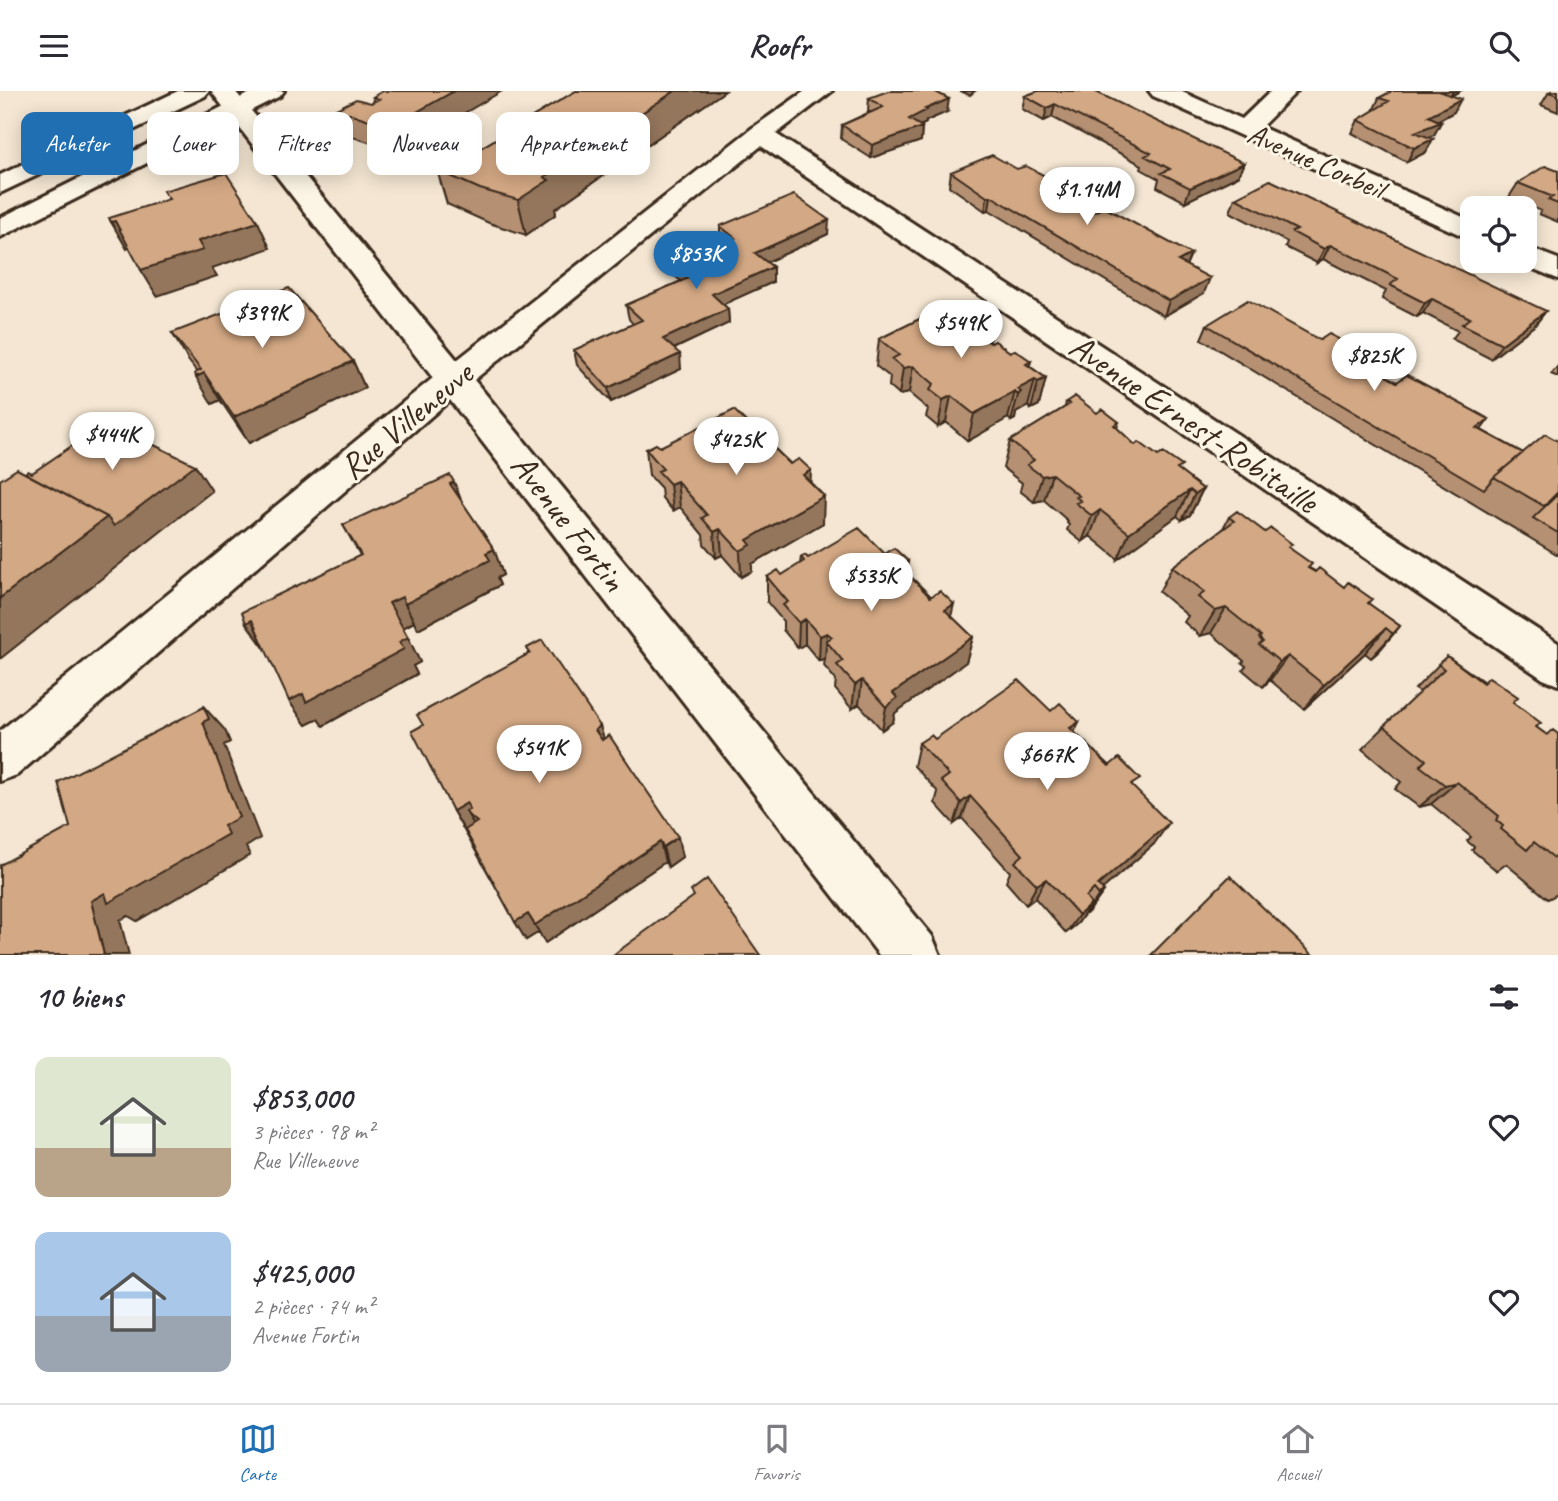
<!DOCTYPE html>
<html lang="fr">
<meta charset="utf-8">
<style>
:root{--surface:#fff;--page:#f7f7f7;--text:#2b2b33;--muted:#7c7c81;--line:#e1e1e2;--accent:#1f6fb2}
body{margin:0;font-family:Caveat,sans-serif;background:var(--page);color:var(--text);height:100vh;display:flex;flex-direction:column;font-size:26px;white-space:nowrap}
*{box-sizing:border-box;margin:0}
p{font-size:23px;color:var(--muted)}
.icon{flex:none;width:38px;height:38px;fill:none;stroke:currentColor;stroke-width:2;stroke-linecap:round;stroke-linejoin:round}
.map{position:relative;height:864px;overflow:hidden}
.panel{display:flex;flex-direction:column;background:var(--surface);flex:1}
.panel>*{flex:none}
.guide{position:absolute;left:21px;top:21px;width:700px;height:63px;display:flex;gap:14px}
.buttons{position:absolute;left:1460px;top:105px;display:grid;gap:14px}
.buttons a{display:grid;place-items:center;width:77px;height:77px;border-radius:14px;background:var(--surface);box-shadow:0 4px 18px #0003;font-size:35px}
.price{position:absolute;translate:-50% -60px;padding:0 16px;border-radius:24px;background:#fff;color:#222;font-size:23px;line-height:46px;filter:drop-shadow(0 2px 4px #0008)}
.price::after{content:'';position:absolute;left:50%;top:42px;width:21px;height:16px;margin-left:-10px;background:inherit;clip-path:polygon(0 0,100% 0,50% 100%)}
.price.on{background:var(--accent);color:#fff}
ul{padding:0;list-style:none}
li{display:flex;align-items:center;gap:21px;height:175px;padding:0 35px}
li span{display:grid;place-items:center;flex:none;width:196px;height:140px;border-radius:14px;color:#555}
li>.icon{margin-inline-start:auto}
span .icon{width:84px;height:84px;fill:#fffc;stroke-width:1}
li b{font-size:30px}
h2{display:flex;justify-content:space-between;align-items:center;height:84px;padding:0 35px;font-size:30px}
.tag{padding:0 24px;border-radius:14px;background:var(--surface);box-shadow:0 4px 18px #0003;font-size:24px;line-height:63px}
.tag.on{background:var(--accent);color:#fff}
header{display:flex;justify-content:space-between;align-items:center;height:91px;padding:0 35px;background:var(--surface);font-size:32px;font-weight:700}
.tab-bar{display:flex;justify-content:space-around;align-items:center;height:98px;border-top:2px solid var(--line);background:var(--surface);font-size:19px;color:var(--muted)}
.tab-bar a{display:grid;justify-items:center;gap:4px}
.tab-bar .on{color:var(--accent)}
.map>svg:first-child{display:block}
</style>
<header><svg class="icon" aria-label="menu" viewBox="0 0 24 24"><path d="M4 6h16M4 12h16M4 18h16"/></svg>Roofr<svg class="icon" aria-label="search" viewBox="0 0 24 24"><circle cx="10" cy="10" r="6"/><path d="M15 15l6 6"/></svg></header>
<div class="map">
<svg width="1558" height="864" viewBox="0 0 1558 864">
<rect width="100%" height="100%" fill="#f4e6d2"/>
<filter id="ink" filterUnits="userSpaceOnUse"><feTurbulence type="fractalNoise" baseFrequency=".0143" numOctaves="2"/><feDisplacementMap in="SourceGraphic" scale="14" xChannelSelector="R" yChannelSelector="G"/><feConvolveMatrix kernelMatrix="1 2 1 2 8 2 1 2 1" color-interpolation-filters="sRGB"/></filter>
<g filter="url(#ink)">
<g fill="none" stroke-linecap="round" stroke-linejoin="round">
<defs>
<path id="minor" d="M 211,0 L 235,0 L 457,269 L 751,38 L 805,0 L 832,0 L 776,43 L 1558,552 L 1558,594 L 1543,588 L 761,55 L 474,289 L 932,845 L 940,864 L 879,864 L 450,309 L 17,684 L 0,690 L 0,640 L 433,287 Z
M 1149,0 L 1180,0 L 1242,28 L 1271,0 L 1297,0 L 1261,36 L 1472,130 L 1472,149 L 1153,5 Z
M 1524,155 L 1558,168 L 1558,188 L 1514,170 L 1524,170 Z"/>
<path id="secondary" d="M 178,0 L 209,0 L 205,5 L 0,102 L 0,84 Z
M 254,0 L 284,0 L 280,5 L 0,146 L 0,127 Z"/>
</defs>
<use href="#minor" stroke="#3b2a1e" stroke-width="6"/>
<use href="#secondary" stroke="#3b2a1e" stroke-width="6"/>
<use href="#minor" fill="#fcf5e5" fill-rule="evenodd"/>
<use href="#secondary" fill="#fcf5e5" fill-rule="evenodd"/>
</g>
<path fill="#b59072" stroke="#3b2a1e" stroke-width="2" d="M 383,0 L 398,61 L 344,43 L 336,18 L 371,12 L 374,10 L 373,6 Z
M 576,0 L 725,0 L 555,118 L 556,123 L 526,144 L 489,132 L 447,113 L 437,79 L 474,61 Z
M 960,0 L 975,0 L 970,4 Z
M 1038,0 L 1238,85 L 1185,111 L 1157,96 L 1159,88 L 1141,78 L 1142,74 L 1052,26 L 1044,30 L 1022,18 L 1025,5 Z
M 1392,0 L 1460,0 L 1451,5 L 1454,21 L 1438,30 L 1441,31 L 1434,44 L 1429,46 L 1426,61 L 1407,71 L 1352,42 L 1358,29 L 1373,20 L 1379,7 Z
M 1558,0 L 1558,21 L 1541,14 L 1549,1 Z
M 869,7 L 947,21 L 926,30 L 926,32 L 920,35 L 922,36 L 921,50 L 871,67 L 841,48 L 842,34 L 870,21 L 868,20 Z
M 1017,78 L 1049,87 L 1047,95 L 1094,121 L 1191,163 L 1186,174 L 1204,202 L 1164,225 L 989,119 L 985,120 L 949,95 L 951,81 Z
M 1558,80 L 1558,131 L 1539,123 L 1541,120 L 1509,106 L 1518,92 Z
M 1235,107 L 1546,220 L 1535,234 L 1491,268 L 1452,248 L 1458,240 L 1423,222 L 1417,226 L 1382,208 L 1386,200 L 1323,168 L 1317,172 L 1285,156 L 1287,151 L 1230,121 Z
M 720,135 L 828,143 L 767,171 L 773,176 L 773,191 L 723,213 L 728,218 L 729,232 L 674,258 L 681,278 L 611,311 L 577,274 L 574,259 L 633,233 L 629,228 L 626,214 L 681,190 L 676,186 L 675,172 L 724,152 L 720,149 Z
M 934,217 L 979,239 L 990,247 L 989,251 L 1010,261 L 1046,287 L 1039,314 L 1031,318 L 1028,315 L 1016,322 L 1015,328 L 1011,330 L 1008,327 L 968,350 L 946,331 L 938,336 L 926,326 L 928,318 L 909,302 L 899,304 L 889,295 L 890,286 L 876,275 L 879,248 L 934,221 Z
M 1207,234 L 1362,272 L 1397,291 L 1489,328 L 1481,339 L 1523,362 L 1558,350 L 1558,464 L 1201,248 Z
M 172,242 L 353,270 L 365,297 L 249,352 L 220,309 L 212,313 L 197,281 L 188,269 Z
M 1558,275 L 1558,286 L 1551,283 Z
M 1066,311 L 1119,331 L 1117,337 L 1135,354 L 1179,380 L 1203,398 L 1190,424 L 1182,429 L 1177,425 L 1118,468 L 1090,445 L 1082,451 L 1067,439 L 1069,434 L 1067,432 L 1068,430 L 1044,409 L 1034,411 L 1020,400 L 1022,392 L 1003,377 L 1010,350 L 1065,316 Z
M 754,339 L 774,345 L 774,357 L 810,391 L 823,432 L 752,473 L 752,480 L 741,486 L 722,464 L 716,467 L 704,453 L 703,444 L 680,416 L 673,420 L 662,407 L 661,397 L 649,384 L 646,358 Z
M 454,391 L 462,411 L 494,458 L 503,484 L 497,487 L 500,494 L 418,538 L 414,531 L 403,537 L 420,571 L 413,575 L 417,583 L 323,635 L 318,628 L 306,634 L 289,610 L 360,464 L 343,434 Z
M 1229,426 L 1265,441 L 1290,457 L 1309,477 L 1344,496 L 1400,535 L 1379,560 L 1371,567 L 1365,562 L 1304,618 L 1270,589 L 1263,596 L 1243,579 L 1246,575 L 1242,572 L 1244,570 L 1211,542 L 1200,545 L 1184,531 L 1188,525 L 1159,501 L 1172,476 L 1222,439 Z
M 885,463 L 908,470 L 906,481 L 973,546 L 966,571 L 895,622 L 893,631 L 882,639 L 859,613 L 852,618 L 835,598 L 836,589 L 824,575 L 825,567 L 819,570 L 805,553 L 798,557 L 783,539 L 783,530 L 767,511 L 767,486 L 782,484 L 800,473 L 801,466 L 808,467 Z
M 527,557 L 604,647 L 682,766 L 668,776 L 665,771 L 545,852 L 539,841 L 526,849 L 453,720 L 423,634 L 529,562 Z
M 1447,565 L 1513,611 L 1536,636 L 1547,644 L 1558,643 L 1558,803 L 1548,808 L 1506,773 L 1497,780 L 1472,759 L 1474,756 L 1467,750 L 1471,746 L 1431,713 L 1419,716 L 1395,698 L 1401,691 L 1362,658 L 1420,601 L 1415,598 Z
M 1074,641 L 1134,697 L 1154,753 L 1102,798 L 1104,800 L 1090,819 L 1086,823 L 1085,822 L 1078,832 L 1066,842 L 1035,807 L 1026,814 L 1006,791 L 1010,781 L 962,727 L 954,733 L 935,712 L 938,701 L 914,675 L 919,652 L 935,648 Z"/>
<path fill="#94765c" stroke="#3b2a1e" stroke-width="2" d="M 454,0 L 502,0 L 398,61 L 390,36 Z
M 675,0 L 725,0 L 555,118 L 556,123 L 526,144 L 518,109 L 544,86 Z
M 1453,0 L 1460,0 L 1450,5 Z
M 949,8 L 947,21 L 926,30 L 926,32 L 907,41 L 909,28 L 925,18 Z
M 1461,8 L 1454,21 L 1421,38 L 1428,25 Z
M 1055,13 L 1052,26 L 1044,30 L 1047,17 Z
M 1441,31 L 1434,44 L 1408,54 L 1415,41 Z
M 922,36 L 921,50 L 871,67 L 872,54 Z
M 1433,48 L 1426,61 L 1407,71 L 1414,57 Z
M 1244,72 L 1238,85 L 1185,111 L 1190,97 Z
M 1049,87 L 1046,101 L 1042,92 Z
M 991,105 L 989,119 L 985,120 L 987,106 Z
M 829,129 L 828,143 L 756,176 L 755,162 Z
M 115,130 L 130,156 L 127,158 L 111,131 Z
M 258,131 L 270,157 L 212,177 L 217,185 L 157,205 L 141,179 L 198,150 Z
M 1330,154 L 1323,168 L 1317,172 L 1324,158 Z
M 1191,163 L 1185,177 L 1178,170 Z
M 773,176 L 773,191 L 713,218 L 712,203 Z
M 1210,187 L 1204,202 L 1164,225 L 1169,210 Z
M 1432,208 L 1423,222 L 1417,226 L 1425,212 Z
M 728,218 L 729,232 L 665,262 L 663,248 Z
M 1546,220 L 1535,234 L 1491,268 L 1502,253 Z
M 680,263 L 681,278 L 611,311 L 608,297 Z
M 1367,263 L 1358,278 L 1358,269 Z
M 353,270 L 365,297 L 249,352 L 234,326 Z
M 1031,270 L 1025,294 L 1035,289 L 1028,315 L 1016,322 L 1015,328 L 1011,330 L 1018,304 L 1017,303 L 1026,273 Z
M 913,275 L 909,302 L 899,304 L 903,277 Z
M 204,282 L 220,309 L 212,313 L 196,286 Z
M 1046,287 L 1039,314 L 1031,318 L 1038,291 Z
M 1015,301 L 1008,327 L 968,350 L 974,323 Z
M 951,305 L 946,331 L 938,336 L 943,309 Z
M 1489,328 L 1478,343 L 1477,337 Z
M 774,345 L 774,371 L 766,349 Z
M 195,374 L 212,400 L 0,568 L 0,507 L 107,426 Z
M 811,379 L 810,405 L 803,384 Z
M 1052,383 L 1044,409 L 1034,411 L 1042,385 Z
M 677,390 L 680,416 L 673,420 L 670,393 Z
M 454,391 L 464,418 L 450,393 Z
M 1203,398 L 1190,424 L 1182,429 L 1195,403 Z
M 1190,399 L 1177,425 L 1118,468 L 1129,442 Z
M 824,405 L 823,432 L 752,473 L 752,480 L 741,486 L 740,460 L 747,449 Z
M 1100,419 L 1090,445 L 1082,451 L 1092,425 Z
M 720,438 L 722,464 L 716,467 L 714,441 Z
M 494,458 L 503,484 L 497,487 L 500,494 L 418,538 L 405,513 L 486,462 Z
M 908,470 L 904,496 L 900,475 Z
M 402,506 L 414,531 L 402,537 L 389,512 Z
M 954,513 L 948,539 L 945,519 Z
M 1226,517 L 1211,542 L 1200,545 L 1215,520 Z
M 805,528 L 805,553 L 798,557 L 799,532 Z
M 252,529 L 264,557 L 246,532 Z
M 1400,535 L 1379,560 L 1371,567 L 1393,543 Z
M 1386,537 L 1365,562 L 1304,618 L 1324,594 Z
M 827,542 L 825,567 L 819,570 L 820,545 Z
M 408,546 L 420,571 L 413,575 L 417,583 L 323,635 L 318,628 L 306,634 L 289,610 Z
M 973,546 L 966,571 L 895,622 L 893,631 L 882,639 L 886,616 L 893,602 Z
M 1288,565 L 1270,589 L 1263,596 L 1280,571 Z
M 862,589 L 859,613 L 852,618 L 855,594 Z
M 204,616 L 225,639 L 230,651 L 224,654 L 260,747 L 246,756 L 250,764 L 137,830 L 128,825 L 120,829 L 129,864 L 104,864 L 91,810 L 224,735 L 203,631 Z
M 1079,631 L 1068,654 L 1070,637 Z
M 600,635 L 607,658 L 595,639 Z
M 1457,691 L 1431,713 L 1419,716 L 1445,694 Z
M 970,705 L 962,727 L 954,733 L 961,712 Z
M 467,712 L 477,731 L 468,724 L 475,736 L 466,742 L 453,720 Z
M 1169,732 L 1154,753 L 1098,802 L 1098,794 Z
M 678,746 L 682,766 L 668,776 L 663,756 Z
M 660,751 L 665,771 L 545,852 L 535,834 Z
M 1046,788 L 1035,807 L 1026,814 L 1037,794 Z
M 1104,800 L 1090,819 L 1086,823 L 1099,804 Z
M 1091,813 L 1078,832 L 1066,842 L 1079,824 Z
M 528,823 L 539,841 L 526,849 L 515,831 Z"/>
<path fill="#d3a884" stroke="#3b2a1e" stroke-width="2" d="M 383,0 L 454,0 L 390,36 L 336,18 L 356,8 L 371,12 L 379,8 L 373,6 Z
M 576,0 L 675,0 L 544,86 L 549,89 L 518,109 L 480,98 L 437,79 L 469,60 L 474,61 Z
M 888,0 L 934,0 L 949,8 L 925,18 L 927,19 L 909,28 L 922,36 L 872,54 L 842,34 L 883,16 L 869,7 Z
M 1038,0 L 1094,0 L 1244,72 L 1190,97 L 1161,82 L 1170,78 L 1145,65 L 1151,62 L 1055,13 L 1047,17 L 1025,5 Z
M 1392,0 L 1439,0 L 1461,8 L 1428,25 L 1441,31 L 1415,41 L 1433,48 L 1414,57 L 1358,29 L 1389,10 L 1379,7 Z
M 1551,0 L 1558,0 L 1558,4 L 1549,1 Z
M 992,64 L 1017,78 L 1026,75 L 1049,87 L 1042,92 L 1094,121 L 1104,116 L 1191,163 L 1178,170 L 1210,187 L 1169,210 L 991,105 L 987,106 L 951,81 Z
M 1545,75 L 1558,80 L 1558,113 L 1548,109 L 1553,106 L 1518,92 Z
M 226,82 L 258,131 L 198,150 L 203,159 L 141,179 L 115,130 L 111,131 L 109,127 L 169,108 L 163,100 Z
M 1270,89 L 1546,220 L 1502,253 L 1462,233 L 1470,227 L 1432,208 L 1425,212 L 1390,194 L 1398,188 L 1330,154 L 1324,158 L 1292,141 L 1297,139 L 1235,107 Z
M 794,104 L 829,129 L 755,162 L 773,176 L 712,203 L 728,218 L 663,248 L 680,263 L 608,297 L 574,259 L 642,229 L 626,214 L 691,186 L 675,172 L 735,147 L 720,135 Z
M 289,197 L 353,270 L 234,326 L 204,282 L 196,286 L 195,282 L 201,279 L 172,242 Z
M 1248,209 L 1320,249 L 1329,243 L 1367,263 L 1358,269 L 1397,291 L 1407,284 L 1489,328 L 1477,337 L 1523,362 L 1494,386 L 1484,398 L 1207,234 Z
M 943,213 L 960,226 L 966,223 L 981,233 L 975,236 L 990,247 L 986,249 L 991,252 L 995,250 L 1010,261 L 1015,259 L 1031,270 L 1026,273 L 1046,287 L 1038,291 L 1035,289 L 1018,298 L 1021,301 L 1018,304 L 1015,301 L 974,323 L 951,305 L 943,309 L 930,299 L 934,293 L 913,275 L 903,277 L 892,268 L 899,264 L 879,248 L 938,219 L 934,217 Z
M 1075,305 L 1097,322 L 1102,318 L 1119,331 L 1114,334 L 1135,354 L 1139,351 L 1158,365 L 1163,362 L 1182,375 L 1177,378 L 1203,398 L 1195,403 L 1190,399 L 1129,442 L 1100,419 L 1092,425 L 1076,412 L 1081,410 L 1076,406 L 1079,405 L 1052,383 L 1042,385 L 1027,374 L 1034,369 L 1010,350 L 1070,313 L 1066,311 Z
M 734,319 L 754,339 L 763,334 L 774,345 L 766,349 L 790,373 L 799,368 L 811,379 L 803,384 L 824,405 L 747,449 L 751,454 L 740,460 L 720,438 L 714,441 L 702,427 L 707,424 L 677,390 L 670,393 L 658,380 L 663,378 L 646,358 L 656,353 L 660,356 Z
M 107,331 L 195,374 L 114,435 L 107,426 L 25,382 L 28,380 L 32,382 Z
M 1545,343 L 1558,350 L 1558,401 L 1544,415 L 1494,386 Z
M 17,378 L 107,426 L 0,507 L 0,389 Z
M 450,384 L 454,391 L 450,393 L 494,458 L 486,462 L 490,469 L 405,513 L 402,506 L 389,512 L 408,546 L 399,551 L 404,558 L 306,611 L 303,603 L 289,610 L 252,529 L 246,532 L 242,521 L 361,464 L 343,434 Z
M 1558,403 L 1558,442 L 1533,427 Z
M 1237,420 L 1265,441 L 1271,437 L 1292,453 L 1288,456 L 1312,473 L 1308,477 L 1315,481 L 1319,477 L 1344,496 L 1348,491 L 1372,508 L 1368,512 L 1400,535 L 1393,543 L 1386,537 L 1324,594 L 1288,565 L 1280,571 L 1259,554 L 1263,551 L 1259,547 L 1261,545 L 1226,517 L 1215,520 L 1198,506 L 1205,501 L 1172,476 L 1234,430 L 1229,426 Z
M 859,437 L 885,463 L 894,457 L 908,470 L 900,475 L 930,506 L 940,500 L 954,513 L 945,519 L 973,546 L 893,602 L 897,607 L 886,616 L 862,589 L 855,594 L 837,574 L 843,570 L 826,550 L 832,546 L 827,542 L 820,545 L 805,528 L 799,532 L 783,514 L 788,511 L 767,486 L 778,479 L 782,484 L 804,470 L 801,466 L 805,464 L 808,467 Z
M 542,549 L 600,635 L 595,639 L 602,649 L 609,644 L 678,746 L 663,756 L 660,751 L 535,834 L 528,823 L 515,831 L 465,739 L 477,731 L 468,724 L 466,720 L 470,718 L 467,712 L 453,720 L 412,640 L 423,634 L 417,624 L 530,562 L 527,557 Z
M 1447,565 L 1483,592 L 1489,586 L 1518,606 L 1513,611 L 1541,632 L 1536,636 L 1547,644 L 1553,639 L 1558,643 L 1558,770 L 1534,751 L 1527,759 L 1501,738 L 1503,735 L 1496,729 L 1499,725 L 1457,691 L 1445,694 L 1420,675 L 1426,669 L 1384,635 L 1444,578 L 1438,573 Z
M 1019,589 L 1051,620 L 1060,612 L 1079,631 L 1070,637 L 1109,675 L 1119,667 L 1140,688 L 1131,694 L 1169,732 L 1098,794 L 1104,800 L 1099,804 L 1094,798 L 1086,806 L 1091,813 L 1079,824 L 1046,788 L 1037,794 L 1015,771 L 1023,764 L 970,705 L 961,712 L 941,690 L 949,684 L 919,652 L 931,644 L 935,648 Z
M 204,616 L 209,628 L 203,631 L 239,726 L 224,735 L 228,743 L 108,812 L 105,802 L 91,810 L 104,864 L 0,864 L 0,774 L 70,736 L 58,691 Z
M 1230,785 L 1313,864 L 1151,864 Z
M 707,788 L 760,864 L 613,864 L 694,805 L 691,800 Z"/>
</g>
<g text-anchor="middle" stroke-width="6" stroke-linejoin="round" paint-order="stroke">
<g font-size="30" fill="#3b2a1e" stroke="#fcf5e5">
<text transform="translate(1316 70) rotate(24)" y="10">Avenue Corbeil</text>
</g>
<g font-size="35" fill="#3b2a1e" stroke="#fcf5e5">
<text transform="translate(406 329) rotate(-40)" y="12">Rue Villeneuve</text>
<text transform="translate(1194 332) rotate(34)" y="12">Avenue Ernest-Robitaille</text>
<text transform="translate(569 431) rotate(52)" y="12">Avenue Fortin</text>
</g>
</g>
</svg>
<div class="buttons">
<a><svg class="icon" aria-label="locate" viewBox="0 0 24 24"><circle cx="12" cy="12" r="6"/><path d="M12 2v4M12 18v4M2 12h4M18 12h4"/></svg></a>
</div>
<b class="price" style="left:1087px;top:136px">$1.14M</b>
<b class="price on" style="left:696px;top:200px">$853K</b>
<b class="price" style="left:262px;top:259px">$399K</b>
<b class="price" style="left:961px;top:269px">$549K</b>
<b class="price" style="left:1374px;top:302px">$825K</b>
<b class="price" style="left:112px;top:381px">$444K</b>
<b class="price" style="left:736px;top:386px">$425K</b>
<b class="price" style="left:871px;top:522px">$535K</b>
<b class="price" style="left:539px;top:694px">$541K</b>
<b class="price" style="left:1047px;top:701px">$667K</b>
<div class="guide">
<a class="tag on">Acheter</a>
<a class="tag">Louer</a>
<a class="tag">Filtres</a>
<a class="tag">Nouveau</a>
<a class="tag">Appartement</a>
</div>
</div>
<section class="panel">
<h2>10 biens<svg class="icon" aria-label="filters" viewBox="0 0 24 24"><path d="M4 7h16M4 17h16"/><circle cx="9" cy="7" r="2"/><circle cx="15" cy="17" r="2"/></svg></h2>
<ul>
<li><span style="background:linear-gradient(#dfe7d0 65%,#b9a48a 0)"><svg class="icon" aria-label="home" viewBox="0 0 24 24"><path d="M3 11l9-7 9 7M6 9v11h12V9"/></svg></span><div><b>$853,000</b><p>3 pièces · 98 m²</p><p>Rue Villeneuve</p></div><svg class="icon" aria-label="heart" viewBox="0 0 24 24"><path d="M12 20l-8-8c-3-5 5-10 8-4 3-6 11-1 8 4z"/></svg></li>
<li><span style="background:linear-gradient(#a9c7e8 60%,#9aa5b1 0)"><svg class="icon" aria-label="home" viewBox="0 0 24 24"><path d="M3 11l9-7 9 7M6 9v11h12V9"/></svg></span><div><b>$425,000</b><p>2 pièces · 74 m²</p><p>Avenue Fortin</p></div><svg class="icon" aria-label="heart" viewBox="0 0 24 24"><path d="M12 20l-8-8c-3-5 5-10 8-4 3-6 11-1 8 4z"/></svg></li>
</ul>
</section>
<nav class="tab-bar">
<a class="on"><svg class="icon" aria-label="map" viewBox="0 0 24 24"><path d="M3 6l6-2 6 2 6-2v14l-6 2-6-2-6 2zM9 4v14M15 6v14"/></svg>Carte</a>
<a><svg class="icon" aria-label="saved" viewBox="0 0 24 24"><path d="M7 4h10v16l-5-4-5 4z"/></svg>Favoris</a>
<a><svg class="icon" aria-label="home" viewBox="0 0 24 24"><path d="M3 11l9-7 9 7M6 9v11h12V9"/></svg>Accueil</a>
</nav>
